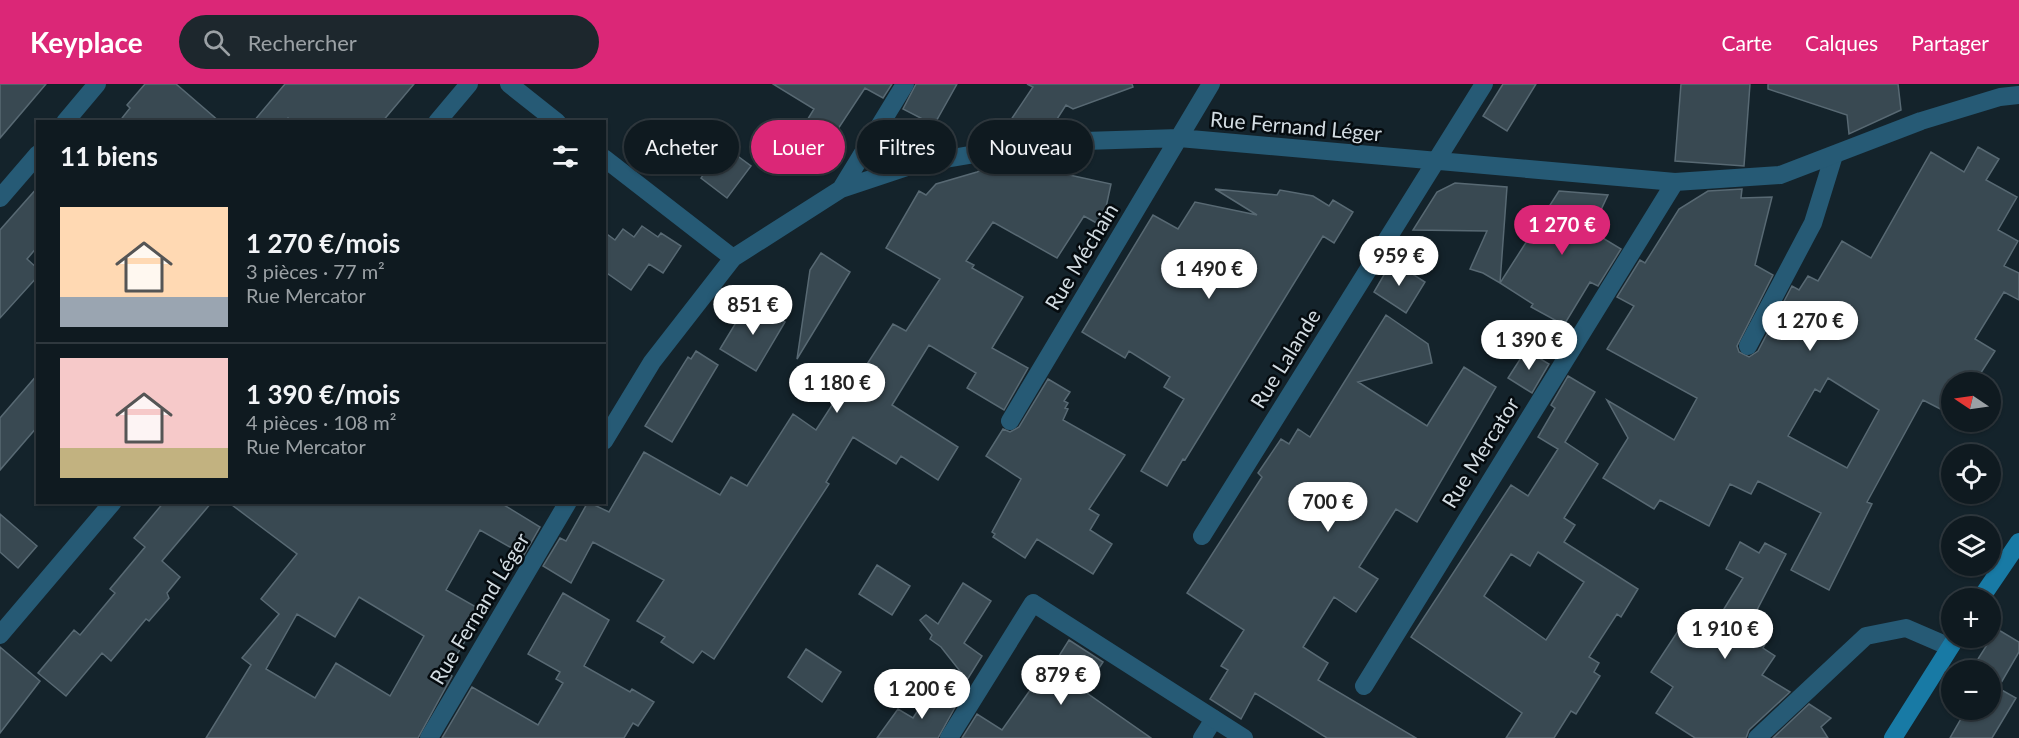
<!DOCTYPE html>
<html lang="fr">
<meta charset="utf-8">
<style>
:root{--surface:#0f1a20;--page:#1d272d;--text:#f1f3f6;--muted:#9ba1a5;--line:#2f383e;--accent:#db2777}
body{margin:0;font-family:Lato,sans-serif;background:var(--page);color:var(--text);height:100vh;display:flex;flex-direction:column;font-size:22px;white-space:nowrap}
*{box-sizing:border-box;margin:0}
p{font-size:20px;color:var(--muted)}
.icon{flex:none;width:33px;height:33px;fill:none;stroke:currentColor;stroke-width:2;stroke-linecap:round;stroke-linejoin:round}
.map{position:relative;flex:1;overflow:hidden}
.details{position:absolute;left:36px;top:36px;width:570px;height:384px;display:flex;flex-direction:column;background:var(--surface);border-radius:0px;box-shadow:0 2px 4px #0004,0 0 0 2px var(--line)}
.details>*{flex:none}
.hud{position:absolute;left:624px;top:36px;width:570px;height:54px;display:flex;gap:12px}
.needle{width:39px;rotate:283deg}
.tools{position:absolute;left:1941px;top:288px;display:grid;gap:12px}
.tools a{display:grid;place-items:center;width:60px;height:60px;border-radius:50%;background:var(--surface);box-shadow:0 2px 4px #0004,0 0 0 2px var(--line);font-size:30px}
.price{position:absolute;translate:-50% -51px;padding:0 14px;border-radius:21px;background:#fff;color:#222;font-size:20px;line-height:39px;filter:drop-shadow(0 2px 3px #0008)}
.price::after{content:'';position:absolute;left:50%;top:36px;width:18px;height:14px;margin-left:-9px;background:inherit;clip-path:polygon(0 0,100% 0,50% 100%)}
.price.selected{background:var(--accent);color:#fff}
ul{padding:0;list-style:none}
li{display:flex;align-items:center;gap:18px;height:150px;padding:0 24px}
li+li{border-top:2px solid var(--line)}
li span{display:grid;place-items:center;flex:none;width:168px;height:120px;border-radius:0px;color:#555}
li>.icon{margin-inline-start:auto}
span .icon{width:72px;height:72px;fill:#fffc;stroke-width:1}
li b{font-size:26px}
h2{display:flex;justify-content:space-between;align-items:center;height:72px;padding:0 24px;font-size:26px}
.chip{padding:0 21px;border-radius:27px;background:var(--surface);box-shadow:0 2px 4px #0004,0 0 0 2px var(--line);font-size:21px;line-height:54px}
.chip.selected{background:var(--accent);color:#fff}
header{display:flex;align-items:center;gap:36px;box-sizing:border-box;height:84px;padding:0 30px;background:var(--accent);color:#fff}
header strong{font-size:28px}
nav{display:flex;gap:33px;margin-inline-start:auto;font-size:21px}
.search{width:420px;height:54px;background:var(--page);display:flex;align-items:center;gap:15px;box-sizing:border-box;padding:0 21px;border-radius:33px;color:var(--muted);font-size:22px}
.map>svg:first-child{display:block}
</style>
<header>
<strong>Keyplace</strong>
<div class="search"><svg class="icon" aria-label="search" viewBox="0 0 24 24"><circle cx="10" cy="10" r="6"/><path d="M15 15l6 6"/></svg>Rechercher</div>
<nav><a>Carte</a><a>Calques</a><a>Partager</a></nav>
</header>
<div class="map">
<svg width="2019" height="654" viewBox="0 0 2019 654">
<rect width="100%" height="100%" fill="#14232b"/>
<path fill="#394952" stroke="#586973" stroke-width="1.5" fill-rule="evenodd" d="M 0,0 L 46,0 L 0,54 Z
M 145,0 L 176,0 L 220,38 L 119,38 L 130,24 L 127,21 Z
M 285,0 L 414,0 L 382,38 L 292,38 L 288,34 L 284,38 L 253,38 Z
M 773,0 L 892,0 L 883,14 L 865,4 L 832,54 L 806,38 L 814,25 Z
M 916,0 L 957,0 L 934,41 L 903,25 Z
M 1027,0 L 1132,0 L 1133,3 L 1073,25 L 1066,21 L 1048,49 L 998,55 L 1033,3 Z
M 1503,0 L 1536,0 L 1507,47 L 1483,32 Z
M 1681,0 L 1750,0 L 1744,82 L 1675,77 Z
M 1768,0 L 1898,0 L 1901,26 L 1849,50 L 1847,31 L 1768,5 Z
M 724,62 L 751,82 L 727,114 L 701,94 Z
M 1978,63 L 1999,75 L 1986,96 L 2017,113 L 1998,146 L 2018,157 L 2004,182 L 2019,189 L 2019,216 L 2004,208 L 1975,255 L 1995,267 L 1975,298 L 1952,298 L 1952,331 L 1923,316 L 1867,418 L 1872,420 L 1829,506 L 1791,486 L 1821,429 L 1758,397 L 1751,410 L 1730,400 L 1709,442 L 1660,416 L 1654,425 L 1603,394 L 1628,354 L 1607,316 L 1674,356 L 1697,314 L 1607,265 L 1634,222 L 1617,213 L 1640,176 L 1645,179 L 1679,125 L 1708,107 L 1742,105 L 1741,114 L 1772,113 L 1755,181 L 1773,191 L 1737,262 L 1739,268 L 1749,273 L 1758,267 L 1792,202 L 1799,206 L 1808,192 L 1818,197 L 1842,157 L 1871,174 L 1931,68 L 1964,88 ZM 1828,294 L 1879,326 L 1847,384 L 1788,352 L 1815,305 L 1820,308 Z
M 1034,74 L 1030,79 L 1057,78 L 1051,87 L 1111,100 L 1102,142 L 1084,132 L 1057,174 L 993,138 L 966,177 L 974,181 L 972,184 L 1023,213 L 992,264 L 1028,284 L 1004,326 L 967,304 L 976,289 L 929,261 L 892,321 L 958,363 L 938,396 L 901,372 L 896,380 L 853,353 L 826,398 L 829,400 L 714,575 L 702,567 L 693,579 L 661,558 L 665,553 L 637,537 L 664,496 L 593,458 L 571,499 L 543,482 L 560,454 L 566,457 L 588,418 L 609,428 L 644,368 L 720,411 L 731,393 L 747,402 L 793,330 L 816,346 L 845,301 L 851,305 L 893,240 L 906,247 L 940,195 L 886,164 L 919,107 L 926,111 L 936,100 L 977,88 L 998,78 Z
M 1455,99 L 1507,103 L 1500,199 L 1483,189 L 1470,185 L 1487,147 L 1413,146 L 1437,108 Z
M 38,103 L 38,162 L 27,175 L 38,185 L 38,192 L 0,234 L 0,146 Z
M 1215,105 L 1277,111 L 1280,106 L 1313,112 L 1329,122 L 1333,116 L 1353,128 L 1334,159 L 1323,152 L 1185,376 L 1183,375 L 1167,402 L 1141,387 L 1184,315 L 1164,303 L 1170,293 L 1129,267 L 1125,274 L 1082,248 L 1153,131 L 1178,145 L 1195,118 L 1257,131 Z
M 1559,107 L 1608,111 L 1591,147 L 1621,165 L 1598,202 L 1590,198 L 1564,241 L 1531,223 L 1533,220 L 1500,199 Z
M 642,142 L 658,153 L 661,149 L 681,162 L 663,189 L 649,180 L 631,206 L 604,187 L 604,148 L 615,156 L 623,145 L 634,153 Z
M 821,169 L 850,188 L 797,275 L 810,186 Z
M 1392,177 L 1425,198 L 1406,229 L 1374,208 Z
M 749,217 L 785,238 L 756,287 L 720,265 Z
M 1386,231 L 1428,260 L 1432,279 L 1358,298 L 1427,342 L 1464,283 L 1496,303 L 1417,438 L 1396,425 L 1359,483 L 1378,495 L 1356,528 L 1334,513 L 1303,563 L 1328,579 L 1318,596 L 1416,654 L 1327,654 L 1255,609 L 1241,635 L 1210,615 L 1228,586 L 1221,582 L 1244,546 L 1187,509 L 1262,393 L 1258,389 L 1281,355 L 1289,360 L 1298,345 L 1310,353 Z
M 1526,266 L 1549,280 L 1532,309 L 1508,294 Z
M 696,267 L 718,281 L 672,358 L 645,342 L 688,273 L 691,275 Z
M 38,290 L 38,342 L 0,386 L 0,334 Z
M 1568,292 L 1595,308 L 1565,358 L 1598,380 L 1564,434 L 1575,441 L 1564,458 L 1638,505 L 1621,533 L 1617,530 L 1589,573 L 1599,579 L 1594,588 L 1600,592 L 1576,630 L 1571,627 L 1554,654 L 1506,654 L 1522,629 L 1411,553 L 1511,401 L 1528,412 L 1558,365 L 1538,353 L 1555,324 L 1551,321 ZM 1538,468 L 1584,498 L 1546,556 L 1484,512 L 1511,470 L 1530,482 Z
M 1048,295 L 1070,308 L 1064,317 L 1068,319 L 1065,324 L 1068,325 L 1063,336 L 1125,371 L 1089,425 L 1099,431 L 1090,446 L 1112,460 L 1093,490 L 1037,455 L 1025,474 L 993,453 L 995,450 L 992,448 L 1021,395 L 986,372 L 1003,345 L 1010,348 L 1019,343 Z
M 164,418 L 212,418 L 162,477 L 180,493 L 167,509 L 169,514 L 149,537 L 146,535 L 111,577 L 102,569 L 66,612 L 38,589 L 74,546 L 80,551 L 115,509 L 110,505 L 145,463 L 134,454 Z
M 228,418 L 499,418 L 540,443 L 524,471 L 480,446 L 446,506 L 483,527 L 446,589 L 452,592 L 418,654 L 206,654 L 251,581 L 242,574 L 279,530 L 261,515 L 297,470 ZM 359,513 L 424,552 L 390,612 L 336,579 L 315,614 L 266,585 L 297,530 L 335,553 Z
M 0,430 L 37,462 L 18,484 L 0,468 Z
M 1740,458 L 1759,469 L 1765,459 L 1786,470 L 1756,528 L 1765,533 L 1758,546 L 1769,553 L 1763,564 L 1775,572 L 1762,591 L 1790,608 L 1749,646 L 1746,654 L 1695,654 L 1656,629 L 1673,603 L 1651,588 L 1678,547 L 1694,558 L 1708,534 L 1716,538 L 1743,494 L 1726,485 Z
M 877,481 L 910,502 L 892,531 L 859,510 Z
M 963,499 L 991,517 L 964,559 L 982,572 L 967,596 L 941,563 L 930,555 L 932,551 L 920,536 L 926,531 L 938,540 Z
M 563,509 L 609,536 L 584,582 L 630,608 L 632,605 L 654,618 L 638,642 L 633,639 L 624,654 L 442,654 L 472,603 L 538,641 L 563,599 L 556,595 L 560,588 L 528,570 Z
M 1997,545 L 2019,558 L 2019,568 L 1998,604 L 2016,614 L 1992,654 L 1950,654 L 1966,626 L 1990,626 L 1990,586 L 1971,586 Z
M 1069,556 L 1103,578 L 1084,607 L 1151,654 L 962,654 L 977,630 L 1002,646 L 1045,585 L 1049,588 Z
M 0,563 L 40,597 L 0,649 Z
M 806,565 L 841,588 L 822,618 L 788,593 Z
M 938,604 L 958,618 L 938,654 L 877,654 L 898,625 L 913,634 L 922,620 L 926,622 Z
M 1809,620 L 1831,634 L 1821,643 L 1828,654 L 1773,654 Z"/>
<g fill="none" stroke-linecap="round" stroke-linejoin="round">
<path stroke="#265a75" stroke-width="18" d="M 1748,262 L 1813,139 L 1834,71
M 1202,654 L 1214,635"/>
<path stroke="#265a75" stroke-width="18" d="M 509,0 L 557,38
M 65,38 L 97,0
M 437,38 L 469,0
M 604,74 L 733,174
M 841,105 L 905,0
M 0,114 L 38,70
M 1010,337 L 1211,0
M 604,357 L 652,278 L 733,174 L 841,105 L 916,80 L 999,66 L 1084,57 L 1179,54 L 1675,98 L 1780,91 L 1921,37 L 2000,13 L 2019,11
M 1202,452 L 1484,0
M 0,551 L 113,418
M 1364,602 L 1675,98
M 429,654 L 568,418
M 949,654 L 1033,519 L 1244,654
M 1757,654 L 1866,552 L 1906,544 L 1950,563"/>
<path stroke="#187aa5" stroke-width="18" d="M 1981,514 L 2019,458
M 1893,654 L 1956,554"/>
</g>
<g text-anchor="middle" stroke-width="5" stroke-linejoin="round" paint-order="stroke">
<g font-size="21" fill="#d3dce2" stroke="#050b0f">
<text transform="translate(1296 43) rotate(5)" y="7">Rue Fernand Léger</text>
<text transform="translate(1082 173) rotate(-59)" y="7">Rue Méchain</text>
<text transform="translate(1286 275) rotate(-58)" y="7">Rue Lalande</text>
<text transform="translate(1481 369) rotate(-58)" y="7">Rue Mercator</text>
<text transform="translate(480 525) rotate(-59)" y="7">Rue Fernand Léger</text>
</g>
</g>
</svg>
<div class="tools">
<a><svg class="needle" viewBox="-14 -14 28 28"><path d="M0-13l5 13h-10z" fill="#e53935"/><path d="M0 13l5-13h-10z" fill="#9ba1a5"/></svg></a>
<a><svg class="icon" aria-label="locate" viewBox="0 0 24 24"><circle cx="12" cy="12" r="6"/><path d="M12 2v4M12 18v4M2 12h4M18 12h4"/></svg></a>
<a><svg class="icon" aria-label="layers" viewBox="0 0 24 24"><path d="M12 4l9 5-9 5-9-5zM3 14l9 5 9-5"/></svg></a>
<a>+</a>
<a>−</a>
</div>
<b class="price selected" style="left:1562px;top:172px">1 270 €</b>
<b class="price" style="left:1399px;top:203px">959 €</b>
<b class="price" style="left:1209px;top:216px">1 490 €</b>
<b class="price" style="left:753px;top:252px">851 €</b>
<b class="price" style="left:1810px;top:268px">1 270 €</b>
<b class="price" style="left:1529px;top:287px">1 390 €</b>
<b class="price" style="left:837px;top:330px">1 180 €</b>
<b class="price" style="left:1328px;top:449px">700 €</b>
<b class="price" style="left:1725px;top:576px">1 910 €</b>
<b class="price" style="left:1061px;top:622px">879 €</b>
<b class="price" style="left:922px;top:636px">1 200 €</b>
<div class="hud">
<a class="chip">Acheter</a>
<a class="chip selected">Louer</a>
<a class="chip">Filtres</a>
<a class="chip">Nouveau</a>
</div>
<section class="details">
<h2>11 biens<svg class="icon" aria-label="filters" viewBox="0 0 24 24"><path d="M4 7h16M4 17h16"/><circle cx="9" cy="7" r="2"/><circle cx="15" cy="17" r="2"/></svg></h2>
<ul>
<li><span style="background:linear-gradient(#ffd9b3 75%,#9aa5b1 0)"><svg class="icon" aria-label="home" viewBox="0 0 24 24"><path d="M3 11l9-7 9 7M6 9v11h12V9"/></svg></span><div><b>1 270 €/mois</b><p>3 pièces · 77 m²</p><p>Rue Mercator</p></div></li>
<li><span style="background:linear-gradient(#f6c9c9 75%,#c2b280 0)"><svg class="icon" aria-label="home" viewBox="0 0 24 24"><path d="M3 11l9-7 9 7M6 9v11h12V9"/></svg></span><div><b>1 390 €/mois</b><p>4 pièces · 108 m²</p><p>Rue Mercator</p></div></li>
</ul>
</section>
</div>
